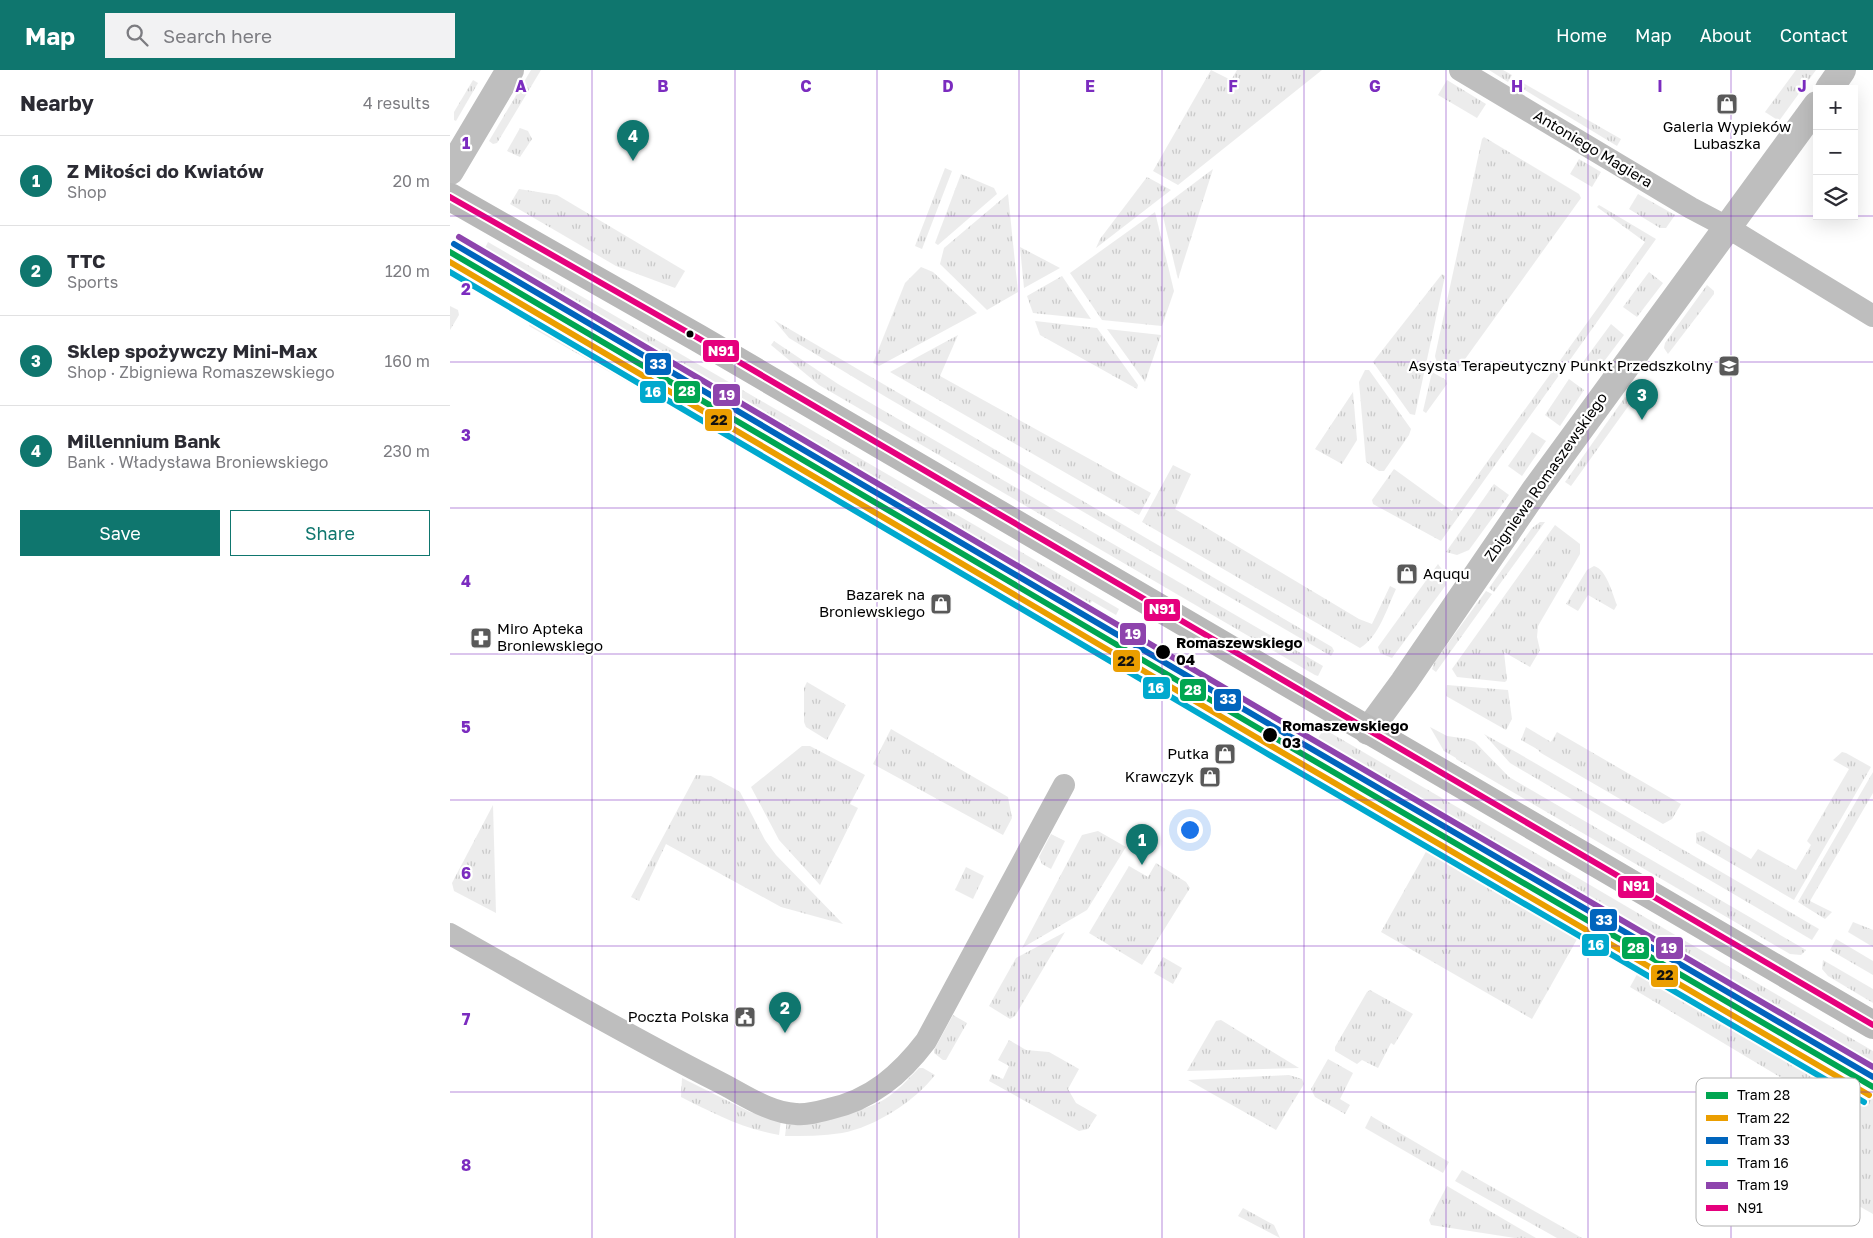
<!DOCTYPE html>
<meta charset="utf-8">
<style>
:root{--surface:#fff;--page:#f2f2f3;--text:#2b2b33;--muted:#7c7c81;--line:#e1e1e2;--accent:#0f766e}
body{margin:0;font-family:"Golos Text",sans-serif;background:var(--page);color:var(--text)}
.controls{position:absolute;right:15px;top:15px;display:grid;overflow:hidden;border-radius:0px;box-shadow:0 5px 20px #0002}
.controls button{width:45px;height:45px;display:grid;place-items:center;padding:0;border:0;border-bottom:1px solid var(--line);background:var(--surface);color:var(--text);font:25px sans-serif}
.you{position:absolute;left:739px;top:759px;width:18px;height:18px;margin:-12px;border:4px solid #fff;border-radius:50%;background:#1a73e8;box-shadow:0 0 0 8px #1a73e833}
.badge{display:grid;place-items:center;width:32px;height:32px;border-radius:50%;background:var(--accent);color:#fff;font-size:16px;font-weight:700}
.pin{position:absolute;translate:-50% -41px;filter:drop-shadow(0 1px 2px #0008)}
.pin::after{content:'';position:absolute;top:26px;width:18px;height:15px;background:inherit;clip-path:polygon(0 0,100% 0,50% 100%)}
.list{margin:0;padding:0;list-style:none}
h2{display:flex;justify-content:space-between;align-items:center;height:65px;margin:0;padding:0 20px;font-size:21px}
h2 small{font-size:16px;font-weight:400;color:var(--muted)}
.list li{display:grid;grid-template-columns:32px 1fr auto;gap:15px;align-items:center;box-sizing:border-box;height:90px;padding:0 20px;border-top:1px solid var(--line)}
.list b{display:block;font-size:19px;white-space:nowrap}
.list p{margin:0;font-size:16px;white-space:nowrap;color:var(--muted)}
.list em{font-size:16px;font-style:normal;color:var(--muted)}
.actions{display:flex;gap:10px;padding:15px 20px}
.actions a{flex:1;padding:11px 0;border:1px solid var(--accent);border-radius:0px;text-align:center;font-size:18px;color:var(--accent)}
.actions .main{background:var(--accent);color:#fff}
.icon{flex:none;width:28px;height:28px;fill:none;stroke:currentColor;stroke-width:2;stroke-linecap:round;stroke-linejoin:round}
.map{position:relative;flex:none;width:1423px;height:1168px;overflow:hidden}
header{display:flex;align-items:center;gap:30px;box-sizing:border-box;height:70px;padding:0 25px;background:var(--accent);color:#fff}
header strong{font-size:24px}
nav{display:flex;gap:28px;margin-inline-start:auto;font-size:18px}
.search{width:350px;height:45px;background:var(--page);display:flex;align-items:center;gap:12px;box-sizing:border-box;padding:0 18px;border-radius:0px;color:var(--muted);font-size:19px}
main{display:flex}
aside{flex:1;background:var(--surface)}
.map>svg:first-child{display:block}
</style>
<header>
<strong>Map</strong>
<div class="search"><svg class="icon" aria-label="search" viewBox="0 0 24 24"><circle cx="10" cy="10" r="6"/><path d="M15 15l6 6"/></svg>Search here</div>
<nav><a>Home</a><a>Map</a><a>About</a><a>Contact</a></nav>
</header>
<main>
<aside>
<h2>Nearby<small>4 results</small></h2>
<ul class="list">
<li><span class="badge">1</span><div><b>Z Miłości do Kwiatów</b><p>Shop</p></div><em>20 m</em></li>
<li><span class="badge">2</span><div><b>TTC</b><p>Sports</p></div><em>120 m</em></li>
<li><span class="badge">3</span><div><b>Sklep spożywczy Mini-Max</b><p>Shop · Zbigniewa Romaszewskiego</p></div><em>160 m</em></li>
<li><span class="badge">4</span><div><b>Millennium Bank</b><p>Bank · Władysława Broniewskiego</p></div><em>230 m</em></li>
</ul>
<div class="actions"><a class="main">Save</a><a>Share</a></div>
</aside>
<div class="map">
<svg width="1423" height="1168" viewBox="0 0 1423 1168">
<defs>
<pattern id="grass-tufts" width="24" height="20" patternUnits="userSpaceOnUse" patternTransform="scale(1.25)"><rect width="24" height="20" fill="#ececec"/><path d="M3 7l-1-3M5 7V3M7 7l1-3M15 17l-1-3M17 17v-4M19 17l1-3" fill="none" stroke="#c9c9c9"/></pattern>
</defs>
<rect width="100%" height="100%" fill="#fff"/>
<g fill="url(#grass-tufts)">
<path d="M 81,0 L 91,0 L 47,73 L 43,74 L 39,71 Z"/>
<path d="M 761,0 L 781,10 L 787,0 L 872,0 L 728,115 L 703,101 Z"/>
<path d="M 1039,0 L 1053,0 L 1062,5 L 1058,12 Z"/>
<path d="M 1346,0 L 1366,0 L 1329,51 L 1315,42 Z"/>
<path d="M 23,10 L 28,13 L 6,51 L 4,50 L 4,42 Z"/>
<path d="M 997,10 L 1036,34 L 1027,48 L 988,25 Z"/>
<path d="M 1068,10 L 1171,69 L 1167,76 L 1065,14 Z"/>
<path d="M 70,58 L 78,61 L 82,69 L 70,87 L 57,81 Z"/>
<path d="M 1034,67 L 1129,124 L 1131,128 L 1005,303 C 997,303 986,294 985,286 L 1032,69 Z"/>
<path d="M 1129,89 L 1151,102 L 1142,117 L 1120,104 Z"/>
<path d="M 495,98 L 502,101 L 472,179 L 465,176 Z"/>
<path d="M 763,99 L 728,209 L 711,138 Z"/>
<path d="M 511,104 L 544,118 L 547,124 L 488,175 L 485,173 Z"/>
<path d="M 697,107 L 721,120 L 646,178 L 650,169 Z"/>
<path d="M 69,119 L 107,125 L 235,201 L 225,218 L 166,196 L 60,134 Z"/>
<path d="M 558,124 L 568,222 L 537,240 L 490,194 L 494,178 Z"/>
<path d="M 1188,124 L 1225,145 L 1216,158 L 1210,158 L 1179,139 Z"/>
<path d="M 1149,135 L 1206,169 L 991,471 L 923,434 L 922,430 L 944,399 L 1002,441 L 1195,172 L 1147,137 Z"/>
<path d="M 705,142 L 724,221 L 712,256 L 652,250 L 620,203 Z"/>
<path d="M 38,172 L 669,539 L 666,545 L 642,531 L 639,535 L 33,182 Z"/>
<path d="M 570,177 L 610,198 L 574,218 Z"/>
<path d="M 471,197 L 483,202 L 527,243 L 429,296 L 423,293 L 455,213 Z"/>
<path d="M 1199,202 L 1213,213 L 1187,247 L 1173,237 Z"/>
<path d="M 992,204 L 995,206 L 965,345 L 960,344 L 923,292 Z"/>
<path d="M 612,206 L 641,249 L 583,243 L 577,226 Z"/>
<path d="M 1257,215 L 1264,221 L 1264,224 L 1218,284 L 1214,278 L 1215,273 Z"/>
<path d="M 0,236 L 8,240 L 9,245 L 0,260 Z"/>
<path d="M 84,245 L 634,563 L 628,573 L 426,454 L 79,256 Z"/>
<path d="M 324,250 L 882,577 L 884,581 L 881,586 L 436,327 L 339,268 Z"/>
<path d="M 585,251 L 647,258 L 688,315 L 687,319 L 590,265 Z"/>
<path d="M 1161,254 L 1174,265 L 1146,302 L 1133,292 Z"/>
<path d="M 657,259 L 711,265 L 695,312 Z"/>
<path d="M 508,265 L 490,306 L 701,423 L 689,445 L 440,302 Z"/>
<path d="M 324,271 L 388,314 L 873,596 L 868,606 L 865,605 L 369,315 L 321,275 Z"/>
<path d="M 915,300 L 919,300 L 961,359 L 959,365 L 934,401 L 929,401 L 916,392 L 909,312 Z"/>
<path d="M 982,302 L 996,310 L 997,314 L 976,343 L 973,341 Z"/>
<path d="M 1119,309 L 1134,320 L 1110,356 L 1095,345 Z"/>
<path d="M 903,322 L 907,370 L 892,394 L 865,379 Z"/>
<path d="M 1175,327 L 1182,331 L 1121,416 L 1115,412 Z"/>
<path d="M 1082,362 L 1096,371 L 1072,406 L 1058,396 Z"/>
<path d="M 723,395 L 741,404 L 725,439 L 909,549 L 922,554 L 940,516 L 946,519 C 937,538 929,567 910,578 L 692,452 Z"/>
<path d="M 1044,414 L 1059,425 L 1019,480 L 1007,485 L 996,482 Z"/>
<path d="M 1090,452 L 1095,452 L 1044,522 L 1039,518 L 1082,458 Z"/>
<path d="M 1105,455 L 1130,474 L 1130,484 L 1088,556 L 1087,567 L 1090,580 L 1080,597 L 1054,582 L 1057,610 L 1055,612 L 1007,607 L 1002,599 Z"/>
<path d="M 988,494 L 995,504 L 996,515 L 942,588 L 930,583 L 928,577 Z"/>
<path d="M 1144,496 C 1157,500 1162,523 1167,535 L 1164,540 L 1138,525 L 1128,541 L 1116,534 L 1137,500 Z"/>
<path d="M 1036,521 L 1042,524 L 986,602 L 982,599 L 985,591 Z"/>
<path d="M 357,612 L 396,635 L 377,670 L 356,657 L 354,652 L 354,618 Z"/>
<path d="M 997,615 L 1058,620 L 1062,649 L 1056,660 L 996,626 Z"/>
<path d="M 980,657 L 997,666 L 1018,669 L 1025,672 L 1059,707 L 1356,880 L 1351,885 L 1340,884 L 1006,689 L 1006,688 L 994,681 Z"/>
<path d="M 1076,657 L 1101,672 L 1107,662 L 1231,734 L 1222,749 L 1213,754 L 1091,683 L 1087,679 L 1071,670 Z"/>
<path d="M 441,659 L 558,727 L 562,748 L 553,765 L 423,694 Z"/>
<path d="M 874,659 L 1423,981 L 1423,993 L 868,668 Z"/>
<path d="M 1034,664 L 1066,682 L 1369,859 L 1362,870 L 1060,693 Z"/>
<path d="M 352,676 L 360,676 L 415,705 L 400,734 L 408,738 L 370,815 L 329,770 L 301,717 Z"/>
<path d="M 1392,682 L 1396,683 L 1421,697 L 1344,830 L 1246,773 L 1246,763 L 1253,761 L 1301,789 L 1308,779 L 1346,800 L 1361,775 L 1357,771 L 1399,699 L 1383,690 Z"/>
<path d="M 1423,702 L 1423,723 L 1360,831 L 1382,842 L 1375,849 L 1348,832 Z"/>
<path d="M 246,705 L 261,706 L 290,722 L 315,770 L 326,785 L 393,854 L 331,837 L 216,774 L 189,831 L 181,827 Z"/>
<path d="M 43,735 L 46,843 L 4,821 L 2,813 Z"/>
<path d="M 648,761 L 676,777 L 637,840 L 572,878 L 632,765 Z"/>
<path d="M 601,764 L 615,771 L 601,799 L 592,794 L 589,787 Z"/>
<path d="M 982,771 L 1135,855 L 1082,949 L 931,862 Z"/>
<path d="M 706,793 L 736,812 L 740,818 L 692,895 L 639,863 L 679,796 L 698,807 Z"/>
<path d="M 516,797 L 534,806 L 523,829 L 505,820 Z"/>
<path d="M 1403,852 L 1423,860 L 1423,877 L 1398,862 Z"/>
<path d="M 615,862 L 565,946 L 560,949 L 539,936 L 566,888 Z"/>
<path d="M 1386,869 L 1423,891 L 1423,905 L 1380,880 Z"/>
<path d="M 713,887 L 732,898 L 723,914 L 704,903 Z"/>
<path d="M 1195,890 L 1423,1024 L 1423,1144 L 1340,1097 L 1375,1034 L 1180,917 Z"/>
<path d="M 1373,890 L 1423,919 L 1423,933 L 1378,906 L 1372,899 Z"/>
<path d="M 920,920 L 963,944 L 944,975 L 941,973 L 928,998 L 912,990 L 907,994 L 885,981 L 885,977 L 917,922 Z"/>
<path d="M 503,945 L 517,953 L 496,990 L 493,990 L 484,983 L 484,980 Z"/>
<path d="M 771,950 L 849,998 L 737,1001 L 766,951 Z"/>
<path d="M 559,970 L 576,980 L 599,982 L 629,999 L 618,1019 L 626,1033 L 647,1045 L 638,1059 L 629,1061 L 539,1011 L 542,1004 L 553,1009 L 559,996 L 548,990 Z"/>
<path d="M 878,989 L 903,1003 L 890,1029 L 900,1035 L 895,1044 L 865,1027 L 861,1019 Z"/>
<path d="M 469,998 L 473,998 L 485,1005 C 465,1031 425,1057 392,1063 C 373,1066 354,1066 335,1066 L 337,1050 C 370,1046 405,1047 435,1029 C 448,1021 458,1009 469,998 Z"/>
<path d="M 839,1005 L 852,1009 L 854,1014 L 826,1060 L 738,1010 Z"/>
<path d="M 232,1008 L 300,1042 L 331,1050 L 329,1065 C 293,1059 263,1043 231,1027 Z"/>
<path d="M 921,1046 L 999,1092 L 993,1103 L 915,1058 Z"/>
<path d="M 1012,1100 L 1132,1168 L 1107,1168 L 1005,1111 Z"/>
<path d="M 997,1116 L 1086,1168 L 1065,1168 L 981,1155 L 979,1150 Z"/>
<path d="M 793,1138 L 824,1155 L 830,1168 L 788,1146 Z"/>
</g>
<g fill="none" stroke-linecap="round" stroke-linejoin="round">
<g stroke="#bebebe" stroke-width="22">
<path d="M 1010,0 L 1241,138 L 1277,157 L 1423,246"/>
<path d="M 0,864 C 89,914 178,966 269,1012 C 293,1024 319,1043 346,1044 C 357,1045 368,1042 379,1039 C 421,1030 451,1004 476,971 L 614,715"/>
</g>
<g stroke="#bebebe" stroke-width="28">
<path d="M 1379,19 L 1392,0"/>
<path d="M 0,101 L 60,0"/>
<path d="M 918,661 L 954,612 L 1086,419 L 1367,35"/>
</g>
<path stroke="#b8b8b8" stroke-width="28" d="M 0,127 L 248,268 L 1423,955"/>
<g stroke="#fff" stroke-width="10">
<path id="bus-1" d="M 0,127 L 248,268 L 1423,955"/>
</g>
<use href="#bus-1" stroke="#e5007d" stroke-width="6"/>
<g stroke="#fff" stroke-width="10">
<path id="tram-1" d="M 0,182 L 820,665 L 1423,1017"/>
</g>
<g stroke="#fff" stroke-width="10">
<path id="tram-2" d="M 0,192 L 816,673 L 1419,1025"/>
</g>
<g stroke="#fff" stroke-width="10">
<path id="tram-3" d="M 4,174 L 824,657 L 1423,1007"/>
</g>
<g stroke="#fff" stroke-width="10">
<path id="tram-4" d="M 0,202 L 811,680 L 1414,1032"/>
</g>
<g stroke="#fff" stroke-width="10">
<path id="tram-5" d="M 9,167 L 829,650 L 1423,997"/>
</g>
<use href="#tram-1" stroke="#00a651" stroke-width="6"/>
<use href="#tram-2" stroke="#eb9e00" stroke-width="6"/>
<use href="#tram-3" stroke="#0065bd" stroke-width="6"/>
<use href="#tram-4" stroke="#00a9ce" stroke-width="6"/>
<use href="#tram-5" stroke="#8e44ad" stroke-width="6"/>
</g>
<path fill="none" stroke="#7b2cbf" stroke-width="1" stroke-opacity="0.55" d="M 142,0 L 142,1168M 285,0 L 285,1168M 427,0 L 427,1168M 569,0 L 569,1168M 712,0 L 712,1168M 854,0 L 854,1168M 996,0 L 996,1168M 1138,0 L 1138,1168M 1281,0 L 1281,1168M 0,146 L 1367,146M 1404,146 L 1423,146M 0,292 L 1423,292M 0,438 L 1423,438M 0,584 L 1423,584M 0,730 L 1423,730M 0,876 L 1423,876M 0,1022 L 1423,1022"/>
<defs>
<g id="shop-square" transform="scale(1.125)"><rect x="-9" y="-9" width="18" height="18" rx="4" fill="#595959" stroke="#fff"/><path d="M-5-2.5h2.3a2.7 3.5 0 0 1 5.4 0H5L5.5 6h-11ZM-1.5-2.5h3a1.5 2.3 0 0 0-3 0Z" fill="#fff"/></g>
<g id="school-square" transform="scale(1.125)"><rect x="-9" y="-9" width="18" height="18" rx="4" fill="#595959" stroke="#fff"/><path d="M0-5L7-2L0 1L-7-2ZM-4 1L0 2.5L4 1V4Q0 6-4 4Z" fill="#fff"/></g>
<g id="pharmacy-square" transform="scale(1.125)"><rect x="-9" y="-9" width="18" height="18" rx="4" fill="#595959" stroke="#fff"/><path d="M-2-6h4v4h4v4h-4v4h-4v-4h-4v-4h4Z" fill="#fff"/></g>
<g id="civic-square" transform="scale(1.125)"><rect x="-9" y="-9" width="18" height="18" rx="4" fill="#595959" stroke="#fff"/><path d="M-.6-6.5H3V-4.5H.6V-3L4-1V1h2V6H-6V1h2V-1L-.6-3ZM-1.2 2.5V6h2.4V2.5Z" fill="#fff"/></g>
</defs>
<g fill-rule="evenodd">
<use href="#shop-square" x="1277" y="34"/>
<use href="#school-square" x="1279" y="296"/>
<use href="#shop-square" x="957" y="504"/>
<use href="#shop-square" x="491" y="534"/>
<use href="#pharmacy-square" x="31" y="568"/>
<use href="#shop-square" x="775" y="684"/>
<use href="#shop-square" x="760" y="707"/>
<use href="#civic-square" x="295" y="947"/>
</g>
<g fill="#000" stroke="#fff" stroke-width="2">
<circle cx="240" cy="264" r="4.5"/>
<circle cx="713" cy="582" r="8"/>
<circle cx="820" cy="665" r="8"/>
</g>
<g text-anchor="middle" stroke-width="4.5" stroke-linejoin="round" paint-order="stroke">
<g font-size="15" fill="#000" stroke="#fff" text-anchor="end">
<text x="1277" y="62" text-anchor="middle">Galeria Wypieków<tspan x="1277" dy="17">Lubaszka</tspan></text>
<text x="1263" y="301">Asysta Terapeutyczny Punkt Przedszkolny</text>
<text x="973" y="509" text-anchor="start">Aququ</text>
<text x="475" y="530">Bazarek na<tspan x="475" dy="17">Broniewskiego</tspan></text>
<text x="47" y="564" text-anchor="start">Miro Apteka<tspan x="47" dy="17">Broniewskiego</tspan></text>
<text x="759" y="689">Putka</text>
<text x="744" y="712">Krawczyk</text>
<text x="279" y="952">Poczta Polska</text>
</g>
<g font-size="15" fill="#000" stroke="#fff">
<text transform="translate(1143 79) rotate(31)" y="5">Antoniego Magiera</text>
<text transform="translate(1096 407) rotate(-55)" y="5">Zbigniewa Romaszewskiego</text>
</g>
<g font-size="15" font-weight="bold" fill="#000" stroke="#fff" text-anchor="start">
<text x="726" y="578">Romaszewskiego<tspan x="726" dy="17">04</tspan></text>
<text x="832" y="661">Romaszewskiego<tspan x="832" dy="17">03</tspan></text>
</g>
</g>
<rect x="1246" y="1008" width="164" height="148" rx="8" fill="#fff" stroke="#b2b2b2" stroke-width="1"/>
<rect x="1256" y="1022" width="22" height="7" fill="#00a651"/>
<rect x="1256" y="1045" width="22" height="6" fill="#eb9e00"/>
<rect x="1256" y="1067" width="22" height="7" fill="#0065bd"/>
<rect x="1256" y="1090" width="22" height="6" fill="#00a9ce"/>
<rect x="1256" y="1112" width="22" height="7" fill="#8e44ad"/>
<rect x="1256" y="1135" width="22" height="6" fill="#e5007d"/>
<g font-size="14" fill="#000">
<text x="1287" y="1030">Tram 28</text>
<text x="1287" y="1053">Tram 22</text>
<text x="1287" y="1075">Tram 33</text>
<text x="1287" y="1098">Tram 16</text>
<text x="1287" y="1120">Tram 19</text>
<text x="1287" y="1143">N91</text>
</g>
<g font-size="16" text-anchor="middle" font-weight="bold" fill="#7b2cbf" stroke="#fff" stroke-width="4.5" stroke-linejoin="round" paint-order="stroke">
<text x="71" y="22">A</text>
<text x="213" y="22">B</text>
<text x="356" y="22">C</text>
<text x="498" y="22">D</text>
<text x="640" y="22">E</text>
<text x="783" y="22">F</text>
<text x="925" y="22">G</text>
<text x="1067" y="22">H</text>
<text x="1210" y="22">I</text>
<text x="1352" y="22">J</text>
<text x="16" y="79">1</text>
<text x="16" y="225">2</text>
<text x="16" y="371">3</text>
<text x="16" y="517">4</text>
<text x="16" y="663">5</text>
<text x="16" y="809">6</text>
<text x="16" y="955">7</text>
<text x="16" y="1101">8</text>
</g>
<g stroke="#fff" stroke-width="2">
<rect x="252" y="269" width="38" height="24" rx="5" fill="#e5007d"/>
<rect x="194" y="282" width="28" height="24" rx="5" fill="#0065bd"/>
<rect x="223" y="310" width="28" height="24" rx="5" fill="#00a651"/>
<rect x="189" y="310" width="28" height="24" rx="5" fill="#00a9ce"/>
<rect x="262" y="313" width="29" height="24" rx="5" fill="#8e44ad"/>
<rect x="254" y="338" width="29" height="24" rx="5" fill="#eb9e00"/>
<rect x="693" y="528" width="38" height="24" rx="5" fill="#e5007d"/>
<rect x="669" y="552" width="28" height="24" rx="5" fill="#8e44ad"/>
<rect x="662" y="579" width="29" height="24" rx="5" fill="#eb9e00"/>
<rect x="692" y="606" width="29" height="24" rx="5" fill="#00a9ce"/>
<rect x="729" y="608" width="28" height="24" rx="5" fill="#00a651"/>
<rect x="763" y="618" width="29" height="24" rx="5" fill="#0065bd"/>
<rect x="1167" y="805" width="38" height="24" rx="5" fill="#e5007d"/>
<rect x="1139" y="838" width="29" height="24" rx="5" fill="#0065bd"/>
<rect x="1131" y="863" width="29" height="24" rx="5" fill="#00a9ce"/>
<rect x="1205" y="866" width="29" height="24" rx="5" fill="#8e44ad"/>
<rect x="1171" y="866" width="29" height="24" rx="5" fill="#00a651"/>
<rect x="1200" y="894" width="29" height="24" rx="5" fill="#eb9e00"/>
</g>
<g font-size="14" text-anchor="middle" font-weight="bold" fill="#fff">
<text x="271" y="286">N91</text>
<text x="208" y="299">33</text>
<text x="237" y="326">28</text>
<text x="203" y="327">16</text>
<text x="277" y="330">19</text>
<text x="712" y="544">N91</text>
<text x="683" y="569">19</text>
<text x="706" y="623">16</text>
<text x="743" y="625">28</text>
<text x="778" y="634">33</text>
<text x="1186" y="821">N91</text>
<text x="1154" y="855">33</text>
<text x="1146" y="880">16</text>
<text x="1219" y="883">19</text>
<text x="1186" y="883">28</text>
</g>
<g font-size="14" text-anchor="middle" font-weight="bold" fill="#111">
<text x="269" y="355">22</text>
<text x="676" y="596">22</text>
<text x="1215" y="910">22</text>
</g>
</svg>
<div class="controls">
<button>+</button>
<button>−</button>
<button><svg class="icon" aria-label="layers" viewBox="0 0 24 24"><path d="M12 4l9 5-9 5-9-5zM3 14l9 5 9-5"/></svg></button>
</div>
<div class="you"></div>
<div class="pin badge" style="left:692px;top:795px">1</div>
<div class="pin badge" style="left:335px;top:963px">2</div>
<div class="pin badge" style="left:1192px;top:350px">3</div>
<div class="pin badge" style="left:183px;top:91px">4</div>
</div>
</main>
